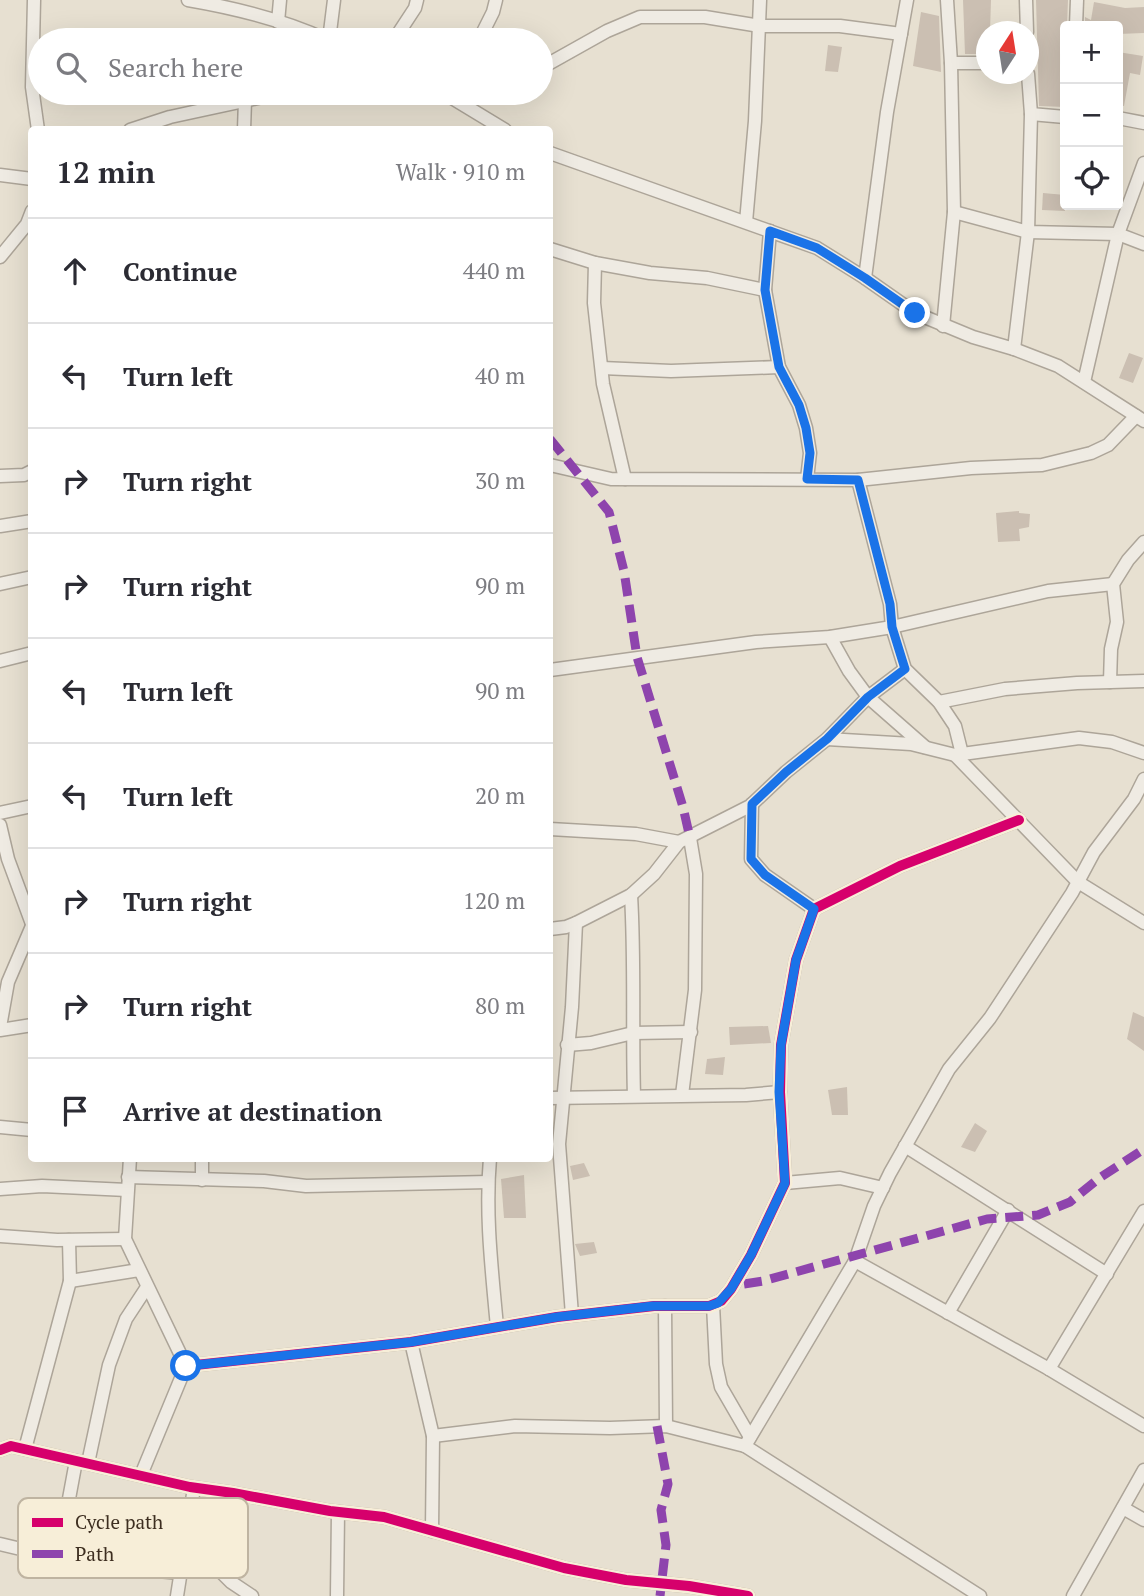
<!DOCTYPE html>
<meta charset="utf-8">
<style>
:root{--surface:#fff;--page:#f2f2f3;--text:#2b2b33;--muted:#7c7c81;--line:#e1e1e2}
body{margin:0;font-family:"PT Serif",serif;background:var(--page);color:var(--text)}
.controls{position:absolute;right:21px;top:21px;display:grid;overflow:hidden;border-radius:7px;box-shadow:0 7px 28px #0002}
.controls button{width:63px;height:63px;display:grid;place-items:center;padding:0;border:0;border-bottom:2px solid var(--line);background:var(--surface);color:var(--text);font:35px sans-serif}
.compass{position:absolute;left:976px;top:21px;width:63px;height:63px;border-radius:50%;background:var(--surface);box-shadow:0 7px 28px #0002;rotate:12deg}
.stop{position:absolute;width:21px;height:21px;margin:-16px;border:5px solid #1a73e8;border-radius:50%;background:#fff}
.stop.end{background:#1a73e8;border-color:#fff;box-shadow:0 2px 7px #0008}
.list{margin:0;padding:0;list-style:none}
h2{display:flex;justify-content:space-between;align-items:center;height:91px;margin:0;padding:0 28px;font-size:30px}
h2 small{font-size:23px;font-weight:400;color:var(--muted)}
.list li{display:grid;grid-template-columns:46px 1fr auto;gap:21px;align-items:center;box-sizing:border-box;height:105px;padding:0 28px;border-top:2px solid var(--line)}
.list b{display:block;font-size:26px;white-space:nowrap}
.list em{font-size:23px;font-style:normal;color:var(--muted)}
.icon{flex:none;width:38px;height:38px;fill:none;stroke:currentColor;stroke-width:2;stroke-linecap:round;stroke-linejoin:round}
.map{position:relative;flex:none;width:1144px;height:1596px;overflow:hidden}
.search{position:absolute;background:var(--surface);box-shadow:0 7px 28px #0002;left:28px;top:28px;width:525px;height:77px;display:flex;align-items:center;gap:18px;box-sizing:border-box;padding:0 24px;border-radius:38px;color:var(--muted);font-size:26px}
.panel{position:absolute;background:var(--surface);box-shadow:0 7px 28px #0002;left:28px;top:126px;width:525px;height:1036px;border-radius:7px}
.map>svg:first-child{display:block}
</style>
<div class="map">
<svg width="1144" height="1596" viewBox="0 0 1144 1596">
<rect width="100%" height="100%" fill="#e7e0d1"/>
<g fill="#cbbfb2">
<path d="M 963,0 L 991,0 L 990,32 L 986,32 L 986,54 L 965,54 Z"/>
<path d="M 1036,0 L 1068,0 L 1067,26 L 1065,26 L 1065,35 L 1060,35 L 1060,44 L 1065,45 L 1065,107 L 1039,106 Z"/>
<path d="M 1094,2 L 1125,8 L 1144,7 L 1144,33 L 1118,34 L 1118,26 L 1085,26 L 1085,17 L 1091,20 Z"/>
<path d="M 921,12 L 939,16 L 941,72 L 913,66 Z"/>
<path d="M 828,45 L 842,47 L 838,72 L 825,71 Z"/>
<path d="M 1118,52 L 1143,56 L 1140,75 L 1130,73 L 1124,106 L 1118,105 Z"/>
<path d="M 1043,193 L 1065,195 L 1065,211 L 1042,210 Z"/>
<path d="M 1129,353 L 1143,358 L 1133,383 L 1119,378 Z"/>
<path d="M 1019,511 L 1019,513 L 1030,514 L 1029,527 L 1019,529 L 1020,541 L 998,542 L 996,513 Z"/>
<path d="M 1133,1012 L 1144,1017 L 1144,1051 L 1127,1039 Z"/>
<path d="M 768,1026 L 771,1043 L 730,1045 L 729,1027 Z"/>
<path d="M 725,1057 L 723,1075 L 705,1074 L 707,1059 Z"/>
<path d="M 847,1087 L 848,1115 L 832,1115 L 828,1090 Z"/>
<path d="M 975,1123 L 987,1131 L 975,1152 L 961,1147 Z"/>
<path d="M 584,1163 L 590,1176 L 573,1180 L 570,1166 Z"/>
<path d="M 524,1175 L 526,1218 L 504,1218 L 501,1179 Z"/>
<path d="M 594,1242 L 597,1253 L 580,1256 L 575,1244 Z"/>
</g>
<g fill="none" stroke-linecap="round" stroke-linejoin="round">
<g stroke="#ada599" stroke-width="15">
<g id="street">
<path d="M 34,0 L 32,87 L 38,130"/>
<path d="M 188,0 C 235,8 284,20 327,40"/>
<path d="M 1026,0 L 1027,32"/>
<path d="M 278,22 L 280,0"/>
<path d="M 1076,26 L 1077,0"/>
<path d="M 329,40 L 334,0"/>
<path d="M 394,40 L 415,8 L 417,0"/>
<path d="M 479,40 L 493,12 L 496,0"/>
<path d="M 951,63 L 986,63"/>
<path d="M 541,68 L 607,31 L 640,17 L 705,17 L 760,26 L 840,26 L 901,34"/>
<path d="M 1028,74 L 1031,114 L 1065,117"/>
<path d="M 444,93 L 505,130"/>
<path d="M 1118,118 L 1144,123"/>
<path d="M 130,130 L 170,117 L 281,93"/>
<path d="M 244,130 L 245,100"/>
<path d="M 550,153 L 817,248 L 865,278 L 915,313 L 973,337 L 1014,349 L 1058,366 L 1144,421"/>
<path d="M 0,175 L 32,179"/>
<path d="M 954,212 L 1028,232 L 1118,234 L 1144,244"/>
<path d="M 746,222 L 755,121 L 760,0"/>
<path d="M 770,231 L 765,290 L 779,367 L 799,405 L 806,428 L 810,453 L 807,479"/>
<path d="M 550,249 L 595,263 L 650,273 L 707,278 L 765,290"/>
<path d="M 0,257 L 27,224 L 32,211"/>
<path d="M 595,263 L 594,303 L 603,384 L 625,479"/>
<path d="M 865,278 L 887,112 L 907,0"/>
<path d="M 943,326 L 954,212 L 951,63 L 947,0"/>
<path d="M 1014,349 L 1028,232 L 1031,114"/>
<path d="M 602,368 L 671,371 L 779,367"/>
<path d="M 1084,382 L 1118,234 L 1144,163"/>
<path d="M 550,465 L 611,479 L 858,480 L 971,468 L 1042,465 L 1091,453 L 1108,445 L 1136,416"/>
<path d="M 0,476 L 24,475 L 32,471"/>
<path d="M 858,480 L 890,604 L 892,627 L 905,669 L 939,702 L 955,726 L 962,754"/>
<path d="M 0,526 L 32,521"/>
<path d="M 0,584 L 32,577"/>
<path d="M 830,637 L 849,671 L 868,697 L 925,747"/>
<path d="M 0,661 L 32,653"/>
<path d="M 550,670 L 756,642 L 830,637 L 892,627 L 1048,591 L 1113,584"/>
<path d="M 1110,682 L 1111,649 L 1117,622 L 1113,584 L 1128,560 L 1144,542"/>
<path d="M 939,702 L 1005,689 L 1077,683 L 1144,681"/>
<path d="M 827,739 L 911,744 L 955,755 L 1079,738 L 1112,742 L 1144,753"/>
<path d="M 955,755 L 1078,882 L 1144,923"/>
<path d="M 752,804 L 751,859 L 765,875 L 814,909"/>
<path d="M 0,813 L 32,806"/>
<path d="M 0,825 L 8,859 L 32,924"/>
<path d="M 550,829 L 636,834 L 679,842"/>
<path d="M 631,895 C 635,962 632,1029 634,1096"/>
<path d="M 550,929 L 566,927 L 576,923 L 631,895 L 654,874 L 679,842 L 750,806 L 786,772 L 827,739 L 868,697 L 905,669"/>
<path d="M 0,1027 L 8,982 L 32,926"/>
<path d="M 0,1030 L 32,1025"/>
<path d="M 567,1045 L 591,1043 L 633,1033 L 691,1032"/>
<path d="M 682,1095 L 695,990 L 696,874 L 690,838"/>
<path d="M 550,1098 L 746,1095 L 780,1092"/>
<path d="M 0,1127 L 32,1130"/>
<path d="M 905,1146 L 1107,1274"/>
<path d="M 130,1158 L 125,1239 L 186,1366"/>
<path d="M 202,1158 L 202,1180"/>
<path d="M 490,1158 C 485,1215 492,1271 497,1327"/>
<path d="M 128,1177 L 264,1181 L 306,1186 L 488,1182"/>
<path d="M 785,1183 L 840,1178 L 883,1188"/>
<path d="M 0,1189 L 42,1186 L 127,1190"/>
<path d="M 0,1236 L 57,1240 L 125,1239"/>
<path d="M 855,1261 L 1049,1369 L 1144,1426"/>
<path d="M 70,1281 L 139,1270"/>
<path d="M 713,1305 L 716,1364 L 721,1387 L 750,1437"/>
<path d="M 665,1306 L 666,1426"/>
<path d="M 948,1313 L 1008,1210"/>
<path d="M 572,1315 L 559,1144 L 572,1007 L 576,923"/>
<path d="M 411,1342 L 433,1436 L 432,1531"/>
<path d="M 186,1366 L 411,1342 L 557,1317 L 654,1306 L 709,1306 L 721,1301 L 731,1289 L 751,1255 L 785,1183 L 780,1092 L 781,1045 L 796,960 L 814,909 L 900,866 L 1019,820"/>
<path d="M 1049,1369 L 1144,1211"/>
<path d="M 433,1436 L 515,1426 L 610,1428 L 666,1426 L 745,1446 L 980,1596"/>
<path d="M 745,1446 L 855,1261 L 874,1206 L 890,1173 L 949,1069 L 990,1018 L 1072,893 L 1094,852 L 1134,799 L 1144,779"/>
<path d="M 25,1449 L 70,1281 L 69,1240"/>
<path d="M 0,1450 L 11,1446 L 190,1487 L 233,1493 L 330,1511 L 384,1517 L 564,1568 L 626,1580 L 689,1586 L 748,1596"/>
<path d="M 88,1463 L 109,1365 L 126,1319 L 147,1287"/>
<path d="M 141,1475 L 186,1366"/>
<path d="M 1123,1508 L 1144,1520"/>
<path d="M 0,1544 C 60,1559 118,1568 179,1573"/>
<path d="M 182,1554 L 215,1566 L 231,1582 L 252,1596"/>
<path d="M 58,1558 L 76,1461"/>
<path d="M 177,1596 L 194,1488"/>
<path d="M 337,1596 L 338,1512"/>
<path d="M 1073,1596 L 1144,1470"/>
</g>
</g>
<use href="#street" stroke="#efebe3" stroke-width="12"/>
<g stroke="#8e44ad" stroke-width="9" stroke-dasharray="18 9" stroke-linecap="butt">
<path d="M 550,439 L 609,512 L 624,571 L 637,657 L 683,807 L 690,838"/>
<path d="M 744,1284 L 763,1281 L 987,1219 L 1038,1215 L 1070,1202 L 1098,1179 L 1144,1149"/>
<path d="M 657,1426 L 668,1484 L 661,1510 L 666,1545 L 660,1596"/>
</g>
<g stroke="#f7eed8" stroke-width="15">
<g id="cycleway">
<path d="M 186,1366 L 411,1342 L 557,1317 L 654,1306 L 709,1306 L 721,1301 L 731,1289 L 751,1255 L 785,1183 L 780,1092 L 781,1045 L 796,960 L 814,909 L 900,866 L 1019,820"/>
<path d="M 0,1450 L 11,1446 L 190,1487 L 233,1493 L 330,1511 L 384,1517 L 564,1568 L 626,1580 L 689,1586 L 748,1596"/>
</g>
</g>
<use href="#cycleway" stroke="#d6006c" stroke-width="10"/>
</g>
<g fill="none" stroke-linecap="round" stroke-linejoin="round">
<path stroke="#1a73e8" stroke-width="9" d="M 186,1366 L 411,1342 L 557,1317 L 653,1306 L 709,1306 L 718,1303 L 731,1289 L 751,1255 L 785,1183 L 779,1092 L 781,1045 L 796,960 L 814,909 L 765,875 L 751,859 L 752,804 L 786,772 L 827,739 L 868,697 L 905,669 L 892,627 L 890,604 L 858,480 L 807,479 L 810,453 L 806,428 L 799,405 L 779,367 L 765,290 L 770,231 L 817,248 L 865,278 L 915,313"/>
</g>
<rect x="18" y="1498" width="230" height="80" rx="10" fill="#f7eed8" stroke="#bfb4a1" stroke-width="2"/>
<rect x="32" y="1518" width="31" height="9" fill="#d6006c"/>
<rect x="32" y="1550" width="31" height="8" fill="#8e44ad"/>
<g font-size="19" fill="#3d2e20">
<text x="75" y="1529">Cycle path</text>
<text x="75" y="1561">Path</text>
</g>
</svg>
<div class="controls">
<button>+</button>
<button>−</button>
<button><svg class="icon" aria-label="locate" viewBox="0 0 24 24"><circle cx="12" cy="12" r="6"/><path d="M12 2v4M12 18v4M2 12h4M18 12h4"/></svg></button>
</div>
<svg class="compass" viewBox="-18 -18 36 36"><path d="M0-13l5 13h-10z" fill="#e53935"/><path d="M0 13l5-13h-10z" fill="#7c7c81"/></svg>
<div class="stop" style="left:186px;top:1366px"></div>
<div class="stop end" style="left:915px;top:313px"></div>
<div class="search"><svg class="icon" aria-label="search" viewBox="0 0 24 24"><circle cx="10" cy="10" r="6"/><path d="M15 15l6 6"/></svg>Search here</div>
<section class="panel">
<h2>12 min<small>Walk · 910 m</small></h2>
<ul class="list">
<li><svg class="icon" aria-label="ahead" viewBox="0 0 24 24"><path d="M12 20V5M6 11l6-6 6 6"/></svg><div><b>Continue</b></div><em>440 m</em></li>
<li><svg class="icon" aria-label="left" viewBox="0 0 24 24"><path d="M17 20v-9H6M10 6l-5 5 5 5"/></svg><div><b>Turn left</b></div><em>40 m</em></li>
<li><svg class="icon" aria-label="right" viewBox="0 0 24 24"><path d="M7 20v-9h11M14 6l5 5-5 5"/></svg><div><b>Turn right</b></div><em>30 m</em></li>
<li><svg class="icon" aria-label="right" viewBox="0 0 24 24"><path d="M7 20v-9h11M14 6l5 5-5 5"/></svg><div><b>Turn right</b></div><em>90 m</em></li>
<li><svg class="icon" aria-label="left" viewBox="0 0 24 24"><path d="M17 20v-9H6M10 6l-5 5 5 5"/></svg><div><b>Turn left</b></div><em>90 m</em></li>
<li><svg class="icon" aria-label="left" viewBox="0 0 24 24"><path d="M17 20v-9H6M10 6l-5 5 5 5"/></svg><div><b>Turn left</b></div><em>20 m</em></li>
<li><svg class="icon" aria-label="right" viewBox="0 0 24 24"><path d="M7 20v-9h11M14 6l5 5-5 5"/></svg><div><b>Turn right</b></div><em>120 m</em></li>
<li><svg class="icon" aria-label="right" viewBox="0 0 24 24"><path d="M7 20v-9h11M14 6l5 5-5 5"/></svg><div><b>Turn right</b></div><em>80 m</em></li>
<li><svg class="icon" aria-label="arrive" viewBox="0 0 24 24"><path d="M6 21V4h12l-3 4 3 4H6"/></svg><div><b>Arrive at destination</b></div></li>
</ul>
</section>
</div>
